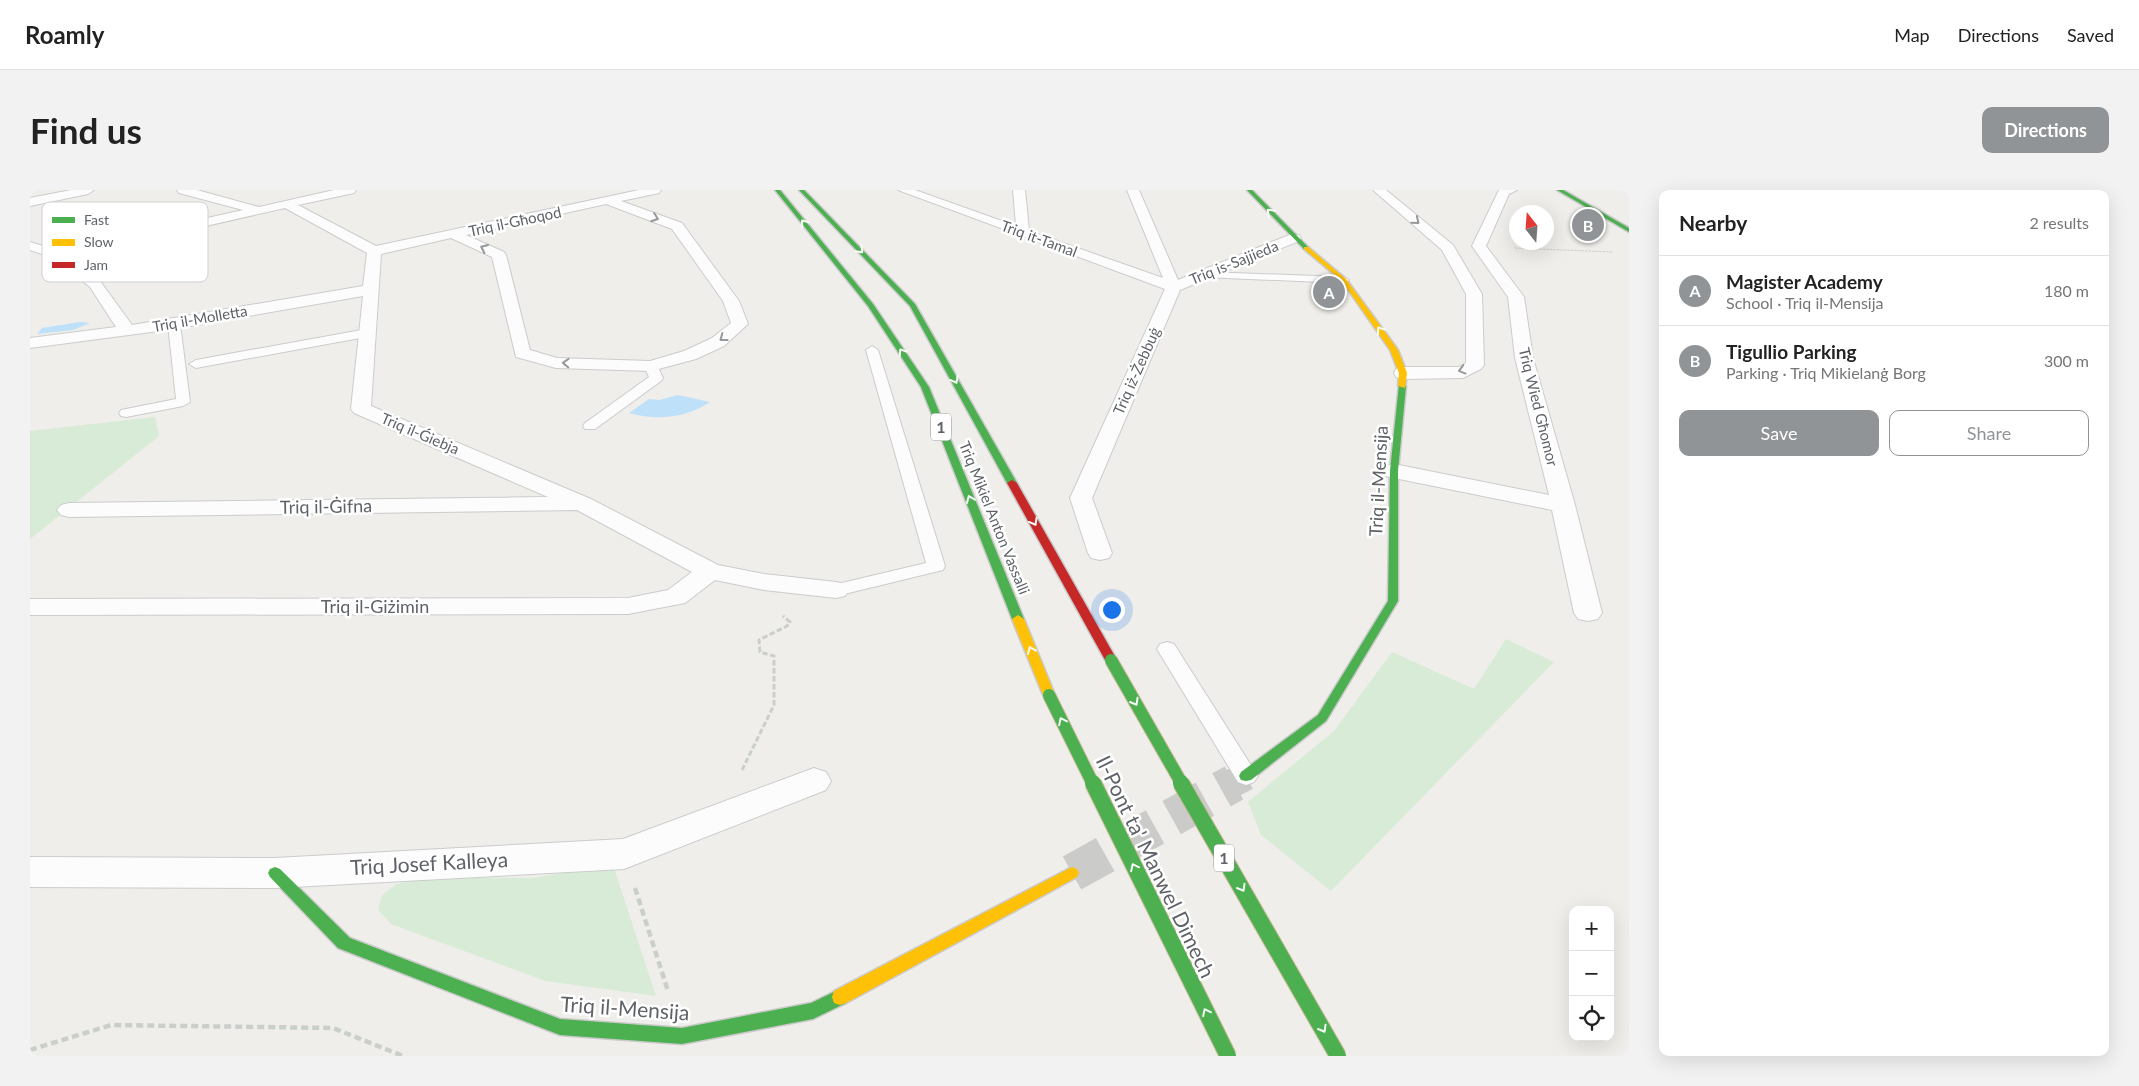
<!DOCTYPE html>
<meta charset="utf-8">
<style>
:root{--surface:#fff;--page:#f2f2f2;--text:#222;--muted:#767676;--line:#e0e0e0;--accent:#919496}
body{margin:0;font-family:Lato,sans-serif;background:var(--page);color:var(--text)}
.controls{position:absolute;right:15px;bottom:15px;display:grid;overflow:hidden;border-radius:10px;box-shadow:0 5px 20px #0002}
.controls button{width:45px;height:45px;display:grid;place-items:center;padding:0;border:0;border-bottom:1px solid var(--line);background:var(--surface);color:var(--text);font:25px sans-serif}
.compass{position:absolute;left:1479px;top:15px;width:45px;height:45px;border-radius:50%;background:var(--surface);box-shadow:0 5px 20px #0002;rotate:343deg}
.you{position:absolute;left:1081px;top:419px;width:18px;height:18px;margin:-12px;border:4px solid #fff;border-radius:50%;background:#1a73e8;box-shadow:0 0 0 8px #1a73e833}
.badge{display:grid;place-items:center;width:32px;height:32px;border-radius:50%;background:var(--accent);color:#fff;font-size:16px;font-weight:700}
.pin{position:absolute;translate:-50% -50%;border:2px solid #fff;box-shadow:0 1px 5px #0006}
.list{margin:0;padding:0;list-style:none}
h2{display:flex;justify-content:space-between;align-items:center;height:65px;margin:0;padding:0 20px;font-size:21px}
h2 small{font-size:16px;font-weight:400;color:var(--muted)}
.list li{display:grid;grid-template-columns:32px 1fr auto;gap:15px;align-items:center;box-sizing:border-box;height:70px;padding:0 20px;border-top:1px solid var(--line)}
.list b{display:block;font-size:19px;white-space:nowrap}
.list p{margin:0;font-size:16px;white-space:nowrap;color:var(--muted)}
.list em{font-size:16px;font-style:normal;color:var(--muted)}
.actions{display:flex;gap:10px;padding:15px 20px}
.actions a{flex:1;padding:11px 0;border:1px solid var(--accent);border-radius:10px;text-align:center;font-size:18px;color:var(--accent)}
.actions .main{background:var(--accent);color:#fff}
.icon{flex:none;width:28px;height:28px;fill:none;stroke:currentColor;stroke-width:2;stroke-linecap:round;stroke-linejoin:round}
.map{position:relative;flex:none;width:1599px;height:866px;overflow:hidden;border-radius:10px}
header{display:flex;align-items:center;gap:30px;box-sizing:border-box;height:70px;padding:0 25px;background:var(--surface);border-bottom:1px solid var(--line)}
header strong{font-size:24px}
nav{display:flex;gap:28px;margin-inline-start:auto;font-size:18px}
.intro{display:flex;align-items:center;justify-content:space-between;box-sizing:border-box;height:120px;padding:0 30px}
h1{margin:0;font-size:35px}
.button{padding:12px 22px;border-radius:10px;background:var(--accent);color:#fff;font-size:18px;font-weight:700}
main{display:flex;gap:30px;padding:0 30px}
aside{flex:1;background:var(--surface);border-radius:10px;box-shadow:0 5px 20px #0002}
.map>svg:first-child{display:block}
</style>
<header>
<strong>Roamly</strong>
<nav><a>Map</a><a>Directions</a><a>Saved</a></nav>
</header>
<div class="intro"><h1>Find us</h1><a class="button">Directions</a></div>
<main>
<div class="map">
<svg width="1599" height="866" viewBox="0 0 1599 866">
<rect width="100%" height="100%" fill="#efeeea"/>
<g fill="#d8ebd6">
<path d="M 125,227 L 129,246 L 0,349 L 0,241 Z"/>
<path d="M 1476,449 L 1524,472 L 1301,701 L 1231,645 L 1218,612 L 1304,541 L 1362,462 L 1444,499 Z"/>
<path d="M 583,675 L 626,806 L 515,791 L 361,734 L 348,720 L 352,705 L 365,695 L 387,688 L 503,688 Z"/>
</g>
<g fill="#bfe0f9">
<path d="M 50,132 L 60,133 L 43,140 L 7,144 L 12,138 Z"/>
<path d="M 648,205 L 680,212 C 656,228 627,231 599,223 L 619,209 L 629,210 Z"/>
</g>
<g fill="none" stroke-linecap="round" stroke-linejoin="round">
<path stroke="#cbcbca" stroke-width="29" stroke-dasharray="29 14" stroke-linecap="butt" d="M 1201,594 L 1216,586"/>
<path stroke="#cbcbca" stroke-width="38" stroke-dasharray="38 19" stroke-linecap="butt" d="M 1042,683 L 1204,593"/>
<g stroke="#cbcccc" stroke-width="2">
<g id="lane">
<path d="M 1176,82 L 1314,87 L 1319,90 L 1314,93 L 1172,87 L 1172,83 Z"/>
<path d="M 144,130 L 150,134 L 160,212 L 153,216 L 96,227 L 91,226 L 89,223 L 91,220 L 146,209 L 138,134 Z"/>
<path d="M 337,139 L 343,143 L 341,146 L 166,178 L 159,174 L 166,170 Z"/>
<path d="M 842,156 L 848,160 L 915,376 L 913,380 L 806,406 L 799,404 L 796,400 L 799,396 L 896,373 L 836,160 Z"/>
<path d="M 621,172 L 626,173 L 633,188 L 631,191 L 565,239 L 555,239 L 553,236 L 555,233 L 619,187 L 614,176 Z"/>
<path d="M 1137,452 L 1144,454 L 1224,580 L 1228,586 L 1224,592 L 1216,595 L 1208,592 L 1127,459 L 1130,454 Z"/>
</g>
</g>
<g stroke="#cbcccc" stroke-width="2">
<g id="street">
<path d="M 41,0 L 64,0 L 58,4 L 0,16 L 0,8 Z"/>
<path d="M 147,0 L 167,0 L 229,17 L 304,0 L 326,0 L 324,3 L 268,15 L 346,56 L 609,0 L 631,0 L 629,3 L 591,11 L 652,33 L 709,111 L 718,134 L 694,156 L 666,169 L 621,181 L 526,178 L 486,167 L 462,67 L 421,48 L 351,64 L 341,216 L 561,309 L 688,375 L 734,384 L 806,392 L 815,394 L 819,400 L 815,406 L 806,408 L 734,400 L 685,390 L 655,413 L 598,424 L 0,425 L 0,409 L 598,408 L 638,400 L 662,382 L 547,320 L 39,327 L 31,325 L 27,320 L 31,315 L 39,313 L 518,307 L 324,223 L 321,219 L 333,106 L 144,139 L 0,158 L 0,148 L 86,137 L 60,97 L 24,68 L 0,60 L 0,52 L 30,61 L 213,20 L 149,3 ZM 576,14 L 642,39 L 693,111 L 701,133 L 682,148 L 654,161 L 620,171 L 527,168 L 500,160 L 476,65 L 474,62 L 436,45 ZM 255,18 L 337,63 L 333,96 L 102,135 L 70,91 L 40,67 Z"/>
<path d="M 868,0 L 885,0 L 986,36 L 983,0 L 995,0 L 999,41 L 1133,88 L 1097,0 L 1109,0 L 1148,90 L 1259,45 L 1269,45 L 1271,48 L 1269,51 L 1150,100 L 1062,308 L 1082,363 L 1079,368 L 1070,370 L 1061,368 L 1058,363 L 1040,308 L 1135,99 Z"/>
<path d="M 1343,0 L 1356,0 L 1423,55 L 1452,104 L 1454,175 L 1451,179 L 1433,188 L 1373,189 L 1366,187 L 1364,183 L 1366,179 L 1373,177 L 1429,177 L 1436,173 L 1436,104 L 1412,60 Z"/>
<path d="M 1469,0 L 1487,0 L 1479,4 L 1456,56 L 1494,107 L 1503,168 L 1545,315 L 1572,423 L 1568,429 L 1558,431 L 1548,429 L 1544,423 L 1522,320 L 1364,288 L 1356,286 L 1353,281 L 1356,276 L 1364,274 L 1519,305 L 1485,168 L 1478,107 L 1442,56 Z"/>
<path d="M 784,578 L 796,582 L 801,591 L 796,600 L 594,679 L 245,698 L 0,697 L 0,667 L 245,668 L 593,649 Z"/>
</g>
</g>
<g stroke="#cacacb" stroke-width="3">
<g id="fast">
<path d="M 745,0 L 750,0 L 843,114 L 899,197 L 994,429 L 992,431 L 984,431 L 982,429 L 891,197 L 838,116 Z"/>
<path d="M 769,0 L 774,0 L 885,114 L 987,293 L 985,295 L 979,295 L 977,293 L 880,116 Z"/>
<path d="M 1217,0 L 1222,0 L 1278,57 L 1278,59 L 1274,59 Z"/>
<path d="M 1527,0 L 1533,0 L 1599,38 L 1599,42 Z"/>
<path d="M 1369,194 L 1376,196 L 1368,281 L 1368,411 L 1296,531 L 1221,590 L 1216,591 L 1211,590 L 1209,586 L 1211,582 L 1288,525 L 1358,411 L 1360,281 Z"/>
<path d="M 245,677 L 250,679 L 320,748 L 530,829 L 652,838 L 781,813 L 810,799 L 816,801 L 818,807 L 816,813 L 783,829 L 652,854 L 530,845 L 308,758 L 240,687 L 238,683 L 240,679 Z"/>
</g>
</g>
<g stroke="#cacacb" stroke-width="3">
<g id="slow">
<path d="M 1274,57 L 1278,57 L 1316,89 L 1368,160 L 1377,183 L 1375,198 L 1368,196 L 1369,183 L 1360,160 L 1312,91 L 1274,59 Z"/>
<path d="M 988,425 L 994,429 L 1025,505 L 1023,508 L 1015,508 L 1013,505 L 982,429 Z"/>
<path d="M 1042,677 L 1047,679 L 1049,683 L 1047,687 L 816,813 L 810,815 L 804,813 L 802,807 L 804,801 Z"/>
</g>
</g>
<g stroke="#cacacb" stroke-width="3">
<path id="jam" d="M 982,290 L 987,293 L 1087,470 L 1085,473 L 1081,474 L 1075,470 L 977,293 Z"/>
</g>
<path stroke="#cacfcc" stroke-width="1" stroke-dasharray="2.5 1" stroke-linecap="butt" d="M 1485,58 L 1583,62"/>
<path stroke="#cacfcc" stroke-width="3" stroke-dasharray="5.5 2.5" stroke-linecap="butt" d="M 712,580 L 744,515 L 744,466 L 730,462 L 729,450 L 757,436 L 760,432 L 753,426"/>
<g stroke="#cacfcc" stroke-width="4.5" stroke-dasharray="7 4" stroke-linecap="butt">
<path d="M 605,698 L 638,801"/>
<path d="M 0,860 L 81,835 L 303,838 L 373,866"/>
</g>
<use href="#lane" fill="#fdfcfc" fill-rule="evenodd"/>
<use href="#street" fill="#fdfcfc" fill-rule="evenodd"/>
<use href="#fast" fill="#4caf50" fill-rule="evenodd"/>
<use href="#slow" fill="#ffc107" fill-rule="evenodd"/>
<use href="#jam" fill="#c62828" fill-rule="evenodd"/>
<g stroke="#c8b996" stroke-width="14" stroke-linecap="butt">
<g id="fast-bridge-far1">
<path d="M 1081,470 L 1152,594"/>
<path d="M 1019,505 L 1063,594"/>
</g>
</g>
<g stroke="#c8b996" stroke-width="18" stroke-linecap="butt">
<g id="fast-bridge">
<path d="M 1063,593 L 1198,866"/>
<path d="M 1151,593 L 1308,866"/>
</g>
</g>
<use href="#fast-bridge-far1" stroke="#4caf50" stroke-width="12"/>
<use href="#fast-bridge" stroke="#4caf50" stroke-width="16"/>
</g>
<defs><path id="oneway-chevron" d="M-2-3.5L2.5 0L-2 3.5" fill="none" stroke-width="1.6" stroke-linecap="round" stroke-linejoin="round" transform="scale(1.25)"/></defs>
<g stroke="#f6fbf6">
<use href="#oneway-chevron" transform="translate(1240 22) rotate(-134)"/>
<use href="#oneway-chevron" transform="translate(774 33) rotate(-129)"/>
<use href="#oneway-chevron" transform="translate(830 60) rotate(46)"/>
<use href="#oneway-chevron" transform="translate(1350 140) rotate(-126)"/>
<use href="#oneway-chevron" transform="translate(872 162) rotate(-123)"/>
<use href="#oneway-chevron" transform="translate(925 190) rotate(61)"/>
<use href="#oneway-chevron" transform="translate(940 309) rotate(-112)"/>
<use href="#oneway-chevron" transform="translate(1004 332) rotate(61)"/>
<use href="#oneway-chevron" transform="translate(1001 460) rotate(-112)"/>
<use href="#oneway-chevron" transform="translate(1105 512) rotate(60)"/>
<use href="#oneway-chevron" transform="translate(1032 531) rotate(-116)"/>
<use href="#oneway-chevron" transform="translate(1104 677) rotate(-116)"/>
<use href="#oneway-chevron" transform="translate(1212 698) rotate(60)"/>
<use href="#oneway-chevron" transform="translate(1176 822) rotate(-116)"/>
<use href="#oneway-chevron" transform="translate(1293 839) rotate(60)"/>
</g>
<g stroke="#96999c">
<use href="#oneway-chevron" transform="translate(625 28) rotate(20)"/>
<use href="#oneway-chevron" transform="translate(1386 31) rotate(40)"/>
<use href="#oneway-chevron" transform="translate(454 58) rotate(-155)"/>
<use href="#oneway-chevron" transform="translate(693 148) rotate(143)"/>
<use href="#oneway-chevron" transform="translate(536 173) rotate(-178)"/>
<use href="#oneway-chevron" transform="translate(1432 180) rotate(165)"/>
</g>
<g text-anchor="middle" stroke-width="5" stroke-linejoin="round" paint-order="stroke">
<g font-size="15" fill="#5f6368" stroke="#fff">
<text transform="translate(485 32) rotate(-12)" y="5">Triq il-Għoqod</text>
<text transform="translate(1009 49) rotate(20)" y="5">Triq it-Tamal</text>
<text transform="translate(1204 73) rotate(-22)" y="5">Triq is-Sajjieda</text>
<text transform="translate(170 129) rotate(-10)" y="5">Triq il-Molletta</text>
<text transform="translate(1107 181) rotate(-66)" y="5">Triq iż-Żebbuġ</text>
<text transform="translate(1508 217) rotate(76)" y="5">Triq Wied Għomor</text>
<text transform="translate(390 244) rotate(23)" y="5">Triq il-Ǵiebja</text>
<text transform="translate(964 328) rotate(68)" y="5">Triq Mikiel Anton Vassalli</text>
</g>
<g fill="#fff" stroke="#8f9295" stroke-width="1">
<rect x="901" y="223.5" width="20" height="27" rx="4"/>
<rect x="1184" y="654.5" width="20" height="27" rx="4"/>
</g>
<g font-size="16" font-weight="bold" fill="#5f6368">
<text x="911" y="243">1</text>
<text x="1194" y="674">1</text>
</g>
<g font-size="18" fill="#5f6368" stroke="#fff">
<text transform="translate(1349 291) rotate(-87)" y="6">Triq il-Mensija</text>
<text transform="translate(296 317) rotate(-1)" y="6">Triq il-Ġifna</text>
<text x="345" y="423">Triq il-Giżimin</text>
</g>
<g font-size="21" fill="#5f6368" stroke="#fff">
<text transform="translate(399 674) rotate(-3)" y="7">Triq Josef Kalleya</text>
<text transform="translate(1125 677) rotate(64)" y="7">Il-Pont ta' Manwel Dimech</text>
<text transform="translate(595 819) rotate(4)" y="7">Triq il-Mensija</text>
</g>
</g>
<rect x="12" y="12" width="166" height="80" rx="8" fill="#fff" stroke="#cfd0d2" stroke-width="1"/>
<rect x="22" y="27" width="23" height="6" fill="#4caf50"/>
<rect x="22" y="49" width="23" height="7" fill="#ffc107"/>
<rect x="22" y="72" width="23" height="6" fill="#c62828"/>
<g font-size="14" fill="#5f6368">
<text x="54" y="35">Fast</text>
<text x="54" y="57">Slow</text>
<text x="54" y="80">Jam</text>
</g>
</svg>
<div class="controls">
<button>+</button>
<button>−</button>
<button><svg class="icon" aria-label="locate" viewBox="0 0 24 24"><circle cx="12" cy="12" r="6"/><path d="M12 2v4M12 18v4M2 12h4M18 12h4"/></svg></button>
</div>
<svg class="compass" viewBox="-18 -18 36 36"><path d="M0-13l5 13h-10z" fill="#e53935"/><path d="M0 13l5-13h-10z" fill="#767676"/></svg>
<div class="you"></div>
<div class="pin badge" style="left:1299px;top:102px">A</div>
<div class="pin badge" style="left:1558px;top:35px">B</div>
</div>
<aside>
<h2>Nearby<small>2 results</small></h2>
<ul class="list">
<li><span class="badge">A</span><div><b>Magister Academy</b><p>School · Triq il-Mensija</p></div><em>180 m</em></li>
<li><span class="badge">B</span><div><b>Tigullio Parking</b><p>Parking · Triq Mikielanġ Borg</p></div><em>300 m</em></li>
</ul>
<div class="actions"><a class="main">Save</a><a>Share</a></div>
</aside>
</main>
